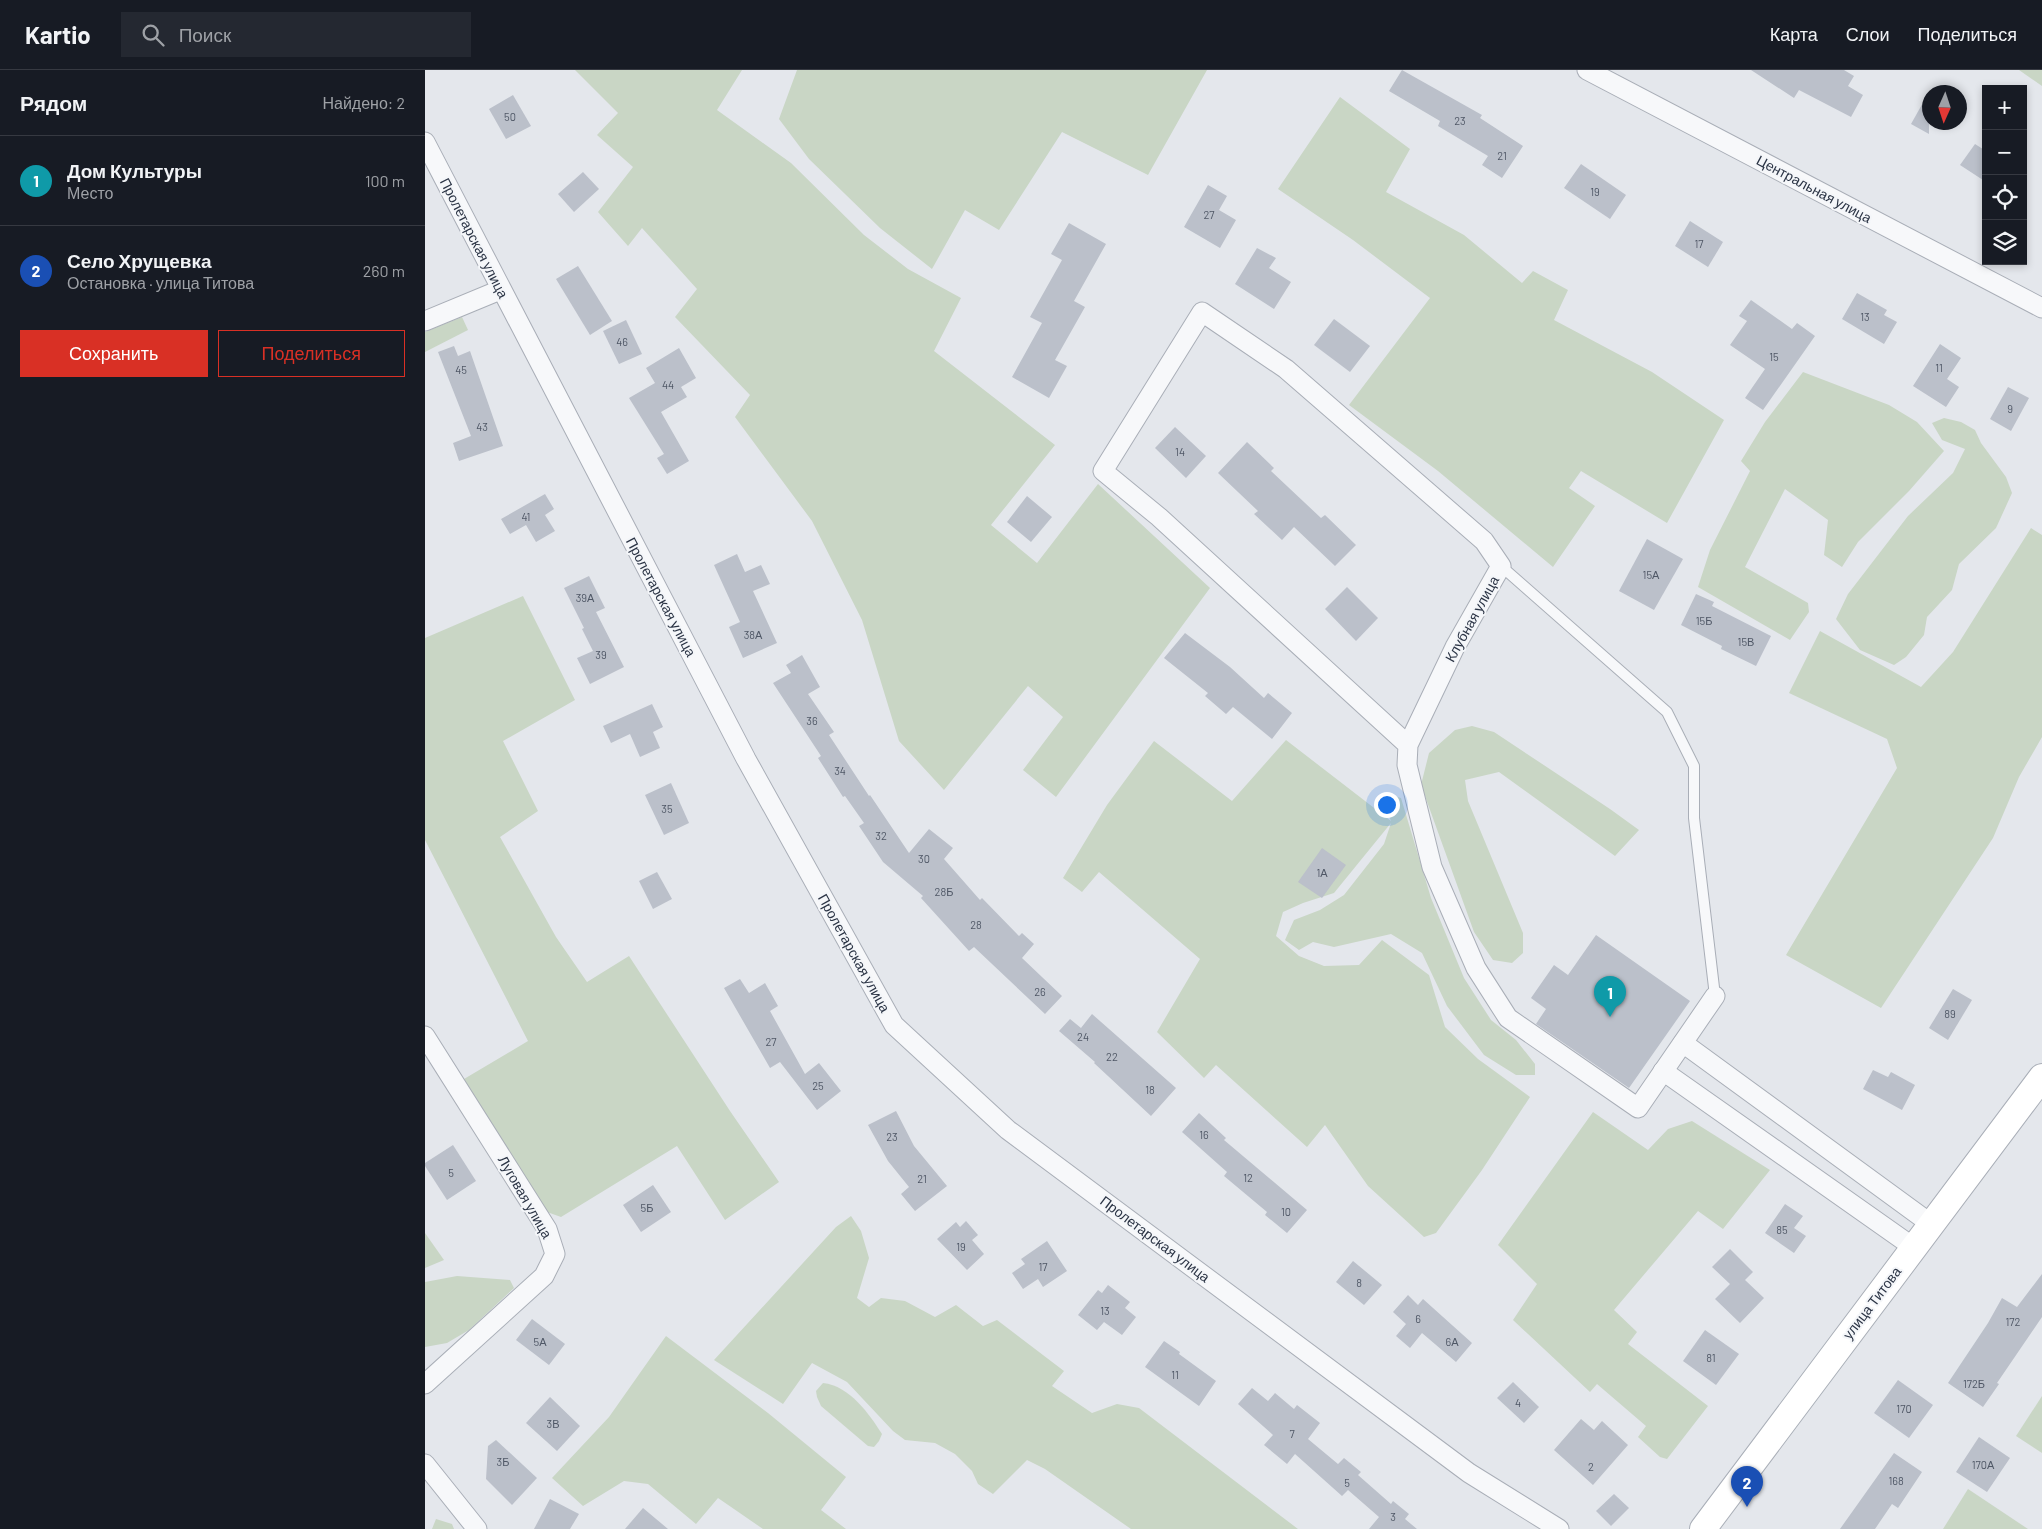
<!DOCTYPE html>
<html lang="ru">
<meta charset="utf-8">
<style>
:root{--surface:#171b24;--page:#242831;--text:#f1f3f6;--muted:#9ea1a6;--line:#363941;--accent:#d93025}
body{margin:0;font-family:Barlow,sans-serif;background:var(--page);color:var(--text)}
.controls{position:absolute;right:15px;top:15px;display:grid;overflow:hidden;border-radius:0px;box-shadow:0 2px 8px #0003}
.controls button{width:45px;height:45px;display:grid;place-items:center;padding:0;border:0;border-bottom:1px solid var(--line);background:var(--surface);color:var(--text);font:25px sans-serif}
.compass{position:absolute;left:1497px;top:15px;width:45px;height:45px;border-radius:50%;background:var(--surface);box-shadow:0 2px 8px #0003;rotate:183deg}
.you{position:absolute;left:961px;top:734px;width:18px;height:18px;margin:-12px;border:4px solid #fff;border-radius:50%;background:#1a73e8;box-shadow:0 0 0 8px #1a73e833}
.badge{display:grid;place-items:center;width:32px;height:32px;border-radius:50%;background:var(--accent);color:#fff;font-size:16px;font-weight:700}
.pin{position:absolute;translate:-50% -41px;filter:drop-shadow(0 1px 2px #0008)}
.pin::after{content:'';position:absolute;top:26px;width:18px;height:15px;background:inherit;clip-path:polygon(0 0,100% 0,50% 100%)}
.list{margin:0;padding:0;list-style:none}
h2{display:flex;justify-content:space-between;align-items:center;height:65px;margin:0;padding:0 20px;font-size:21px}
h2 small{font-size:16px;font-weight:400;color:var(--muted)}
.list li{display:grid;grid-template-columns:32px 1fr auto;gap:15px;align-items:center;box-sizing:border-box;height:90px;padding:0 20px;border-top:1px solid var(--line)}
.list b{display:block;font-size:19px;white-space:nowrap}
.list p{margin:0;font-size:16px;white-space:nowrap;color:var(--muted)}
.list em{font-size:16px;font-style:normal;color:var(--muted)}
.actions{display:flex;gap:10px;padding:15px 20px}
.actions a{flex:1;padding:11px 0;border:1px solid var(--accent);border-radius:0px;text-align:center;font-size:18px;color:var(--accent)}
.actions .main{background:var(--accent);color:#fff}
.icon{flex:none;width:28px;height:28px;fill:none;stroke:currentColor;stroke-width:2;stroke-linecap:round;stroke-linejoin:round}
.map{position:relative;flex:none;width:1617px;height:1459px;overflow:hidden}
header{display:flex;align-items:center;gap:30px;box-sizing:border-box;height:70px;padding:0 25px;background:var(--surface);border-bottom:1px solid var(--line)}
header strong{font-size:24px}
nav{display:flex;gap:28px;margin-inline-start:auto;font-size:18px}
.search{width:350px;height:45px;background:var(--page);display:flex;align-items:center;gap:12px;box-sizing:border-box;padding:0 18px;border-radius:0px;color:var(--muted);font-size:19px}
main{display:flex}
aside{flex:1;background:var(--surface)}
.map>svg:first-child{display:block}
</style>
<header>
<strong>Kartio</strong>
<div class="search"><svg class="icon" aria-label="search" viewBox="0 0 24 24"><circle cx="10" cy="10" r="6"/><path d="M15 15l6 6"/></svg>Поиск</div>
<nav><a>Карта</a><a>Слои</a><a>Поделиться</a></nav>
</header>
<main>
<aside>
<h2>Рядом<small>Найдено: 2</small></h2>
<ul class="list">
<li><span class="badge" style="background:#0f9aa8">1</span><div><b>Дом Культуры</b><p>Место</p></div><em>100 m</em></li>
<li><span class="badge" style="background:#1a4fb4">2</span><div><b>Село Хрущевка</b><p>Остановка · улица Титова</p></div><em>260 m</em></li>
</ul>
<div class="actions"><a class="main">Сохранить</a><a>Поделиться</a></div>
</aside>
<div class="map">
<svg width="1617" height="1459" viewBox="0 0 1617 1459">
<rect width="100%" height="100%" fill="#e4e7ec"/>
<g fill="#c9d6c5">
<path d="M 150,0 L 317,0 L 292,40 L 366,93 L 439,165 L 483,199 L 536,228 L 509,281 L 630,375 L 566,455 L 612,493 L 673,414 L 785,518 L 631,727 L 598,700 L 638,647 L 603,616 L 519,720 L 474,671 L 437,550 L 387,451 L 310,347 L 325,325 L 250,247 L 272,219 L 217,158 L 203,176 L 173,142 L 208,97 L 172,65 L 193,43 Z"/>
<path d="M 372,0 L 782,0 L 723,105 L 637,62 L 574,160 L 540,140 L 507,199 L 455,158 L 384,89 L 354,49 Z"/>
<path d="M 1594,0 L 1617,0 L 1617,16 Z"/>
<path d="M 915,27 L 985,79 L 961,122 L 1039,165 L 1097,213 L 1108,201 L 1143,220 L 1129,250 L 1227,302 L 1299,350 L 1242,453 L 1156,401 L 1144,418 L 1170,436 L 1128,497 L 1013,401 L 924,335 L 1005,228 L 928,170 L 853,119 Z"/>
<path d="M 37,247 L 43,260 L 0,282 L 0,262 Z"/>
<path d="M 1378,302 L 1464,335 L 1492,352 L 1519,381 L 1484,421 L 1433,472 L 1417,497 L 1399,485 L 1403,450 L 1360,419 L 1320,497 L 1383,533 L 1384,542 L 1365,570 L 1273,517 L 1285,480 L 1325,401 L 1316,391 L 1340,352 Z"/>
<path d="M 1519,348 L 1536,352 L 1550,360 L 1556,373 L 1581,407 L 1587,423 L 1571,458 L 1534,494 L 1527,520 L 1502,547 L 1499,565 L 1481,587 L 1469,595 L 1435,580 L 1411,549 L 1423,524 L 1483,446 L 1528,403 L 1540,379 L 1517,370 L 1507,353 Z"/>
<path d="M 1606,458 L 1617,465 L 1617,667 L 1594,707 L 1568,768 L 1456,938 L 1361,885 L 1472,698 L 1462,669 L 1364,623 L 1395,561 L 1496,617 L 1528,582 Z"/>
<path d="M 98,526 L 150,630 L 78,671 L 113,741 L 75,767 L 131,867 L 162,912 L 204,886 L 305,1041 L 354,1112 L 300,1150 L 252,1076 L 136,1147 L 122,1142 L 39,1009 L 103,971 L 0,770 L 0,568 Z"/>
<path d="M 1047,656 L 1069,662 L 1185,739 L 1214,760 L 1190,786 L 1074,702 L 1040,710 L 1043,731 L 1098,863 L 1098,883 L 1087,893 L 1068,890 L 1049,862 L 996,715 L 1004,683 L 1030,660 Z"/>
<path d="M 861,670 L 966,751 L 960,736 L 963,724 L 976,728 L 1006,828 L 1039,908 L 1066,950 L 1091,970 L 1110,994 L 1110,1005 L 1091,1005 L 1059,985 L 1022,936 L 997,883 L 966,864 L 909,877 L 888,872 L 874,880 L 860,870 L 869,850 L 895,840 L 919,825 L 959,774 L 966,753 L 909,823 L 878,833 L 858,842 L 851,866 L 874,886 L 899,896 L 934,895 L 957,870 L 1004,905 L 1020,957 L 1053,989 L 1105,1027 L 1057,1100 L 1011,1163 L 999,1167 L 943,1116 L 900,1055 L 882,1077 L 791,995 L 779,1008 L 732,962 L 775,889 L 674,802 L 657,822 L 638,808 L 682,735 L 729,671 L 807,731 Z"/>
<path d="M 1168,1042 L 1223,1080 L 1243,1059 L 1267,1051 L 1345,1100 L 1298,1159 L 1273,1141 L 1189,1240 L 1212,1262 L 1203,1274 L 1283,1336 L 1242,1389 L 1235,1387 L 1213,1367 L 1221,1356 L 1172,1314 L 1165,1322 L 1088,1250 L 1112,1214 L 1073,1175 Z"/>
<path d="M 426,1146 L 436,1161 L 444,1188 L 432,1228 L 444,1237 L 456,1228 L 480,1231 L 510,1247 L 531,1235 L 558,1256 L 572,1250 L 639,1301 L 627,1316 L 667,1343 L 692,1334 L 714,1338 L 873,1459 L 706,1459 L 620,1399 L 602,1390 L 568,1424 L 553,1414 L 547,1401 L 530,1384 L 510,1373 L 480,1370 L 468,1361 L 422,1312 L 387,1293 L 358,1334 L 289,1290 L 411,1157 Z"/>
<path d="M 0,1163 L 19,1190 L 0,1198 Z"/>
<path d="M 32,1206 L 85,1210 L 89,1218 L 44,1260 L 22,1273 L 0,1277 L 0,1212 Z"/>
<path d="M 241,1266 L 343,1343 L 421,1407 L 396,1440 L 421,1459 L 338,1459 L 293,1428 L 271,1454 L 223,1414 L 199,1411 L 158,1436 L 127,1408 L 184,1347 Z"/>
<path d="M 398,1313 C 425,1316 444,1344 457,1364 L 454,1371 L 449,1377 L 443,1376 L 396,1336 L 392,1327 L 391,1321 Z"/>
<path d="M 1617,1326 L 1617,1383 L 1591,1366 Z"/>
<path d="M 1543,1419 L 1603,1459 L 1518,1459 Z"/>
<path d="M 11,1449 L 27,1454 L 29,1459 L 7,1459 Z"/>
</g>
<g fill="#bbc0ca">
<path d="M 977,0 L 1057,45 L 1055,48 L 1098,76 L 1077,108 L 1057,95 L 1063,86 L 1013,56 L 1015,51 L 964,21 Z"/>
<path d="M 1326,0 L 1419,0 L 1429,6 L 1423,16 L 1438,25 L 1426,47 L 1374,20 L 1369,28 Z"/>
<path d="M 1504,22 L 1504,64 L 1486,54 Z"/>
<path d="M 88,25 L 106,56 L 81,69 L 64,39 Z"/>
<path d="M 1550,74 L 1561,81 L 1561,112 L 1535,95 Z"/>
<path d="M 1156,94 L 1201,125 L 1185,149 L 1139,118 Z"/>
<path d="M 158,102 L 174,119 L 149,142 L 133,124 Z"/>
<path d="M 783,115 L 802,126 L 794,140 L 811,150 L 795,178 L 759,157 Z"/>
<path d="M 1265,151 L 1298,172 L 1283,197 L 1250,176 Z"/>
<path d="M 644,153 L 681,174 L 649,231 L 660,237 L 630,290 L 642,296 L 624,328 L 587,307 L 617,253 L 605,247 L 637,190 L 626,184 Z"/>
<path d="M 832,178 L 851,188 L 844,198 L 866,212 L 849,239 L 810,214 Z"/>
<path d="M 153,196 L 187,251 L 165,265 L 131,209 Z"/>
<path d="M 1432,223 L 1462,240 L 1459,245 L 1472,252 L 1459,274 L 1417,249 Z"/>
<path d="M 1326,230 L 1367,259 L 1372,253 L 1390,266 L 1338,340 L 1320,328 L 1340,299 L 1305,275 L 1322,251 L 1314,246 Z"/>
<path d="M 909,249 L 945,276 L 925,302 L 889,275 Z"/>
<path d="M 201,250 L 217,284 L 194,294 L 178,261 Z"/>
<path d="M 1515,274 L 1536,288 L 1522,309 L 1534,317 L 1521,337 L 1488,316 Z"/>
<path d="M 29,276 L 33,286 L 45,281 L 78,376 L 34,391 L 28,373 L 46,366 L 13,282 Z"/>
<path d="M 254,278 L 271,308 L 256,317 L 262,327 L 236,342 L 264,391 L 242,404 L 232,388 L 239,384 L 204,328 L 230,313 L 221,298 Z"/>
<path d="M 1583,317 L 1604,328 L 1586,361 L 1565,349 Z"/>
<path d="M 750,357 L 781,386 L 761,408 L 730,378 Z"/>
<path d="M 822,372 L 849,398 L 846,401 L 896,448 L 900,445 L 931,475 L 910,496 L 869,457 L 857,470 L 829,444 L 833,441 L 793,403 Z"/>
<path d="M 120,424 L 129,439 L 120,445 L 130,461 L 111,472 L 101,455 L 85,464 L 76,449 Z"/>
<path d="M 602,426 L 627,447 L 606,472 L 582,452 Z"/>
<path d="M 1222,469 L 1258,489 L 1229,540 L 1194,521 Z"/>
<path d="M 312,484 L 320,502 L 336,495 L 345,514 L 328,521 L 352,573 L 318,588 L 304,557 L 315,552 L 289,495 Z"/>
<path d="M 164,506 L 180,538 L 171,542 L 199,597 L 165,614 L 152,588 L 168,581 L 157,559 L 159,558 L 139,518 Z"/>
<path d="M 922,517 L 953,548 L 931,571 L 900,539 Z"/>
<path d="M 1271,524 L 1289,532 L 1287,536 L 1346,566 L 1331,596 L 1296,579 L 1297,576 L 1256,555 Z"/>
<path d="M 760,563 L 805,597 L 839,628 L 843,623 L 867,643 L 847,669 L 808,637 L 801,644 L 780,626 L 783,623 L 739,588 Z"/>
<path d="M 377,585 L 395,617 L 383,624 L 409,662 L 404,665 L 444,726 L 445,725 L 484,783 L 504,759 L 528,778 L 519,789 L 555,830 L 557,828 L 594,866 L 597,863 L 609,874 L 597,888 L 637,926 L 620,944 L 549,877 L 544,881 L 496,828 L 498,826 L 458,792 L 434,756 L 439,753 L 420,726 L 418,727 L 393,688 L 396,686 L 348,613 L 366,603 L 361,595 Z"/>
<path d="M 227,634 L 238,657 L 228,662 L 235,678 L 215,687 L 205,664 L 186,673 L 178,656 Z"/>
<path d="M 246,713 L 264,753 L 239,765 L 220,725 Z"/>
<path d="M 897,778 L 921,795 L 897,828 L 873,812 Z"/>
<path d="M 232,802 L 247,829 L 228,839 L 214,811 Z"/>
<path d="M 1171,865 L 1265,931 L 1204,1018 L 1111,954 L 1121,939 L 1106,928 L 1129,895 L 1143,905 Z"/>
<path d="M 315,909 L 324,923 L 340,913 L 353,936 L 345,941 L 380,1004 L 394,993 L 416,1021 L 392,1040 L 355,992 L 345,998 L 299,918 Z"/>
<path d="M 1528,919 L 1547,930 L 1523,970 L 1504,958 Z"/>
<path d="M 667,944 L 751,1018 L 726,1046 L 669,993 L 670,992 L 634,961 L 645,949 L 656,958 Z"/>
<path d="M 1448,1000 L 1463,1007 L 1466,1002 L 1490,1015 L 1477,1040 L 1438,1019 Z"/>
<path d="M 471,1041 L 489,1076 L 522,1116 L 490,1141 L 476,1124 L 484,1117 L 463,1091 L 443,1055 Z"/>
<path d="M 774,1043 L 801,1068 L 799,1070 L 882,1140 L 862,1163 L 840,1145 L 842,1142 L 799,1106 L 802,1102 L 757,1062 Z"/>
<path d="M 28,1075 L 51,1111 L 22,1130 L 0,1096 L 0,1093 Z"/>
<path d="M 228,1115 L 246,1142 L 216,1162 L 198,1135 Z"/>
<path d="M 1360,1134 L 1378,1146 L 1369,1158 L 1381,1166 L 1369,1183 L 1340,1163 Z"/>
<path d="M 541,1151 L 553,1165 L 547,1170 L 559,1184 L 542,1200 L 512,1169 L 531,1152 L 535,1157 Z"/>
<path d="M 622,1171 L 642,1201 L 618,1217 L 613,1209 L 598,1219 L 587,1203 L 600,1194 L 596,1189 Z"/>
<path d="M 1305,1179 L 1328,1202 L 1320,1210 L 1339,1228 L 1315,1253 L 1290,1229 L 1305,1214 L 1287,1197 Z"/>
<path d="M 928,1191 L 957,1215 L 939,1235 L 911,1212 Z"/>
<path d="M 1617,1204 L 1617,1247 L 1572,1313 L 1574,1314 L 1558,1337 L 1523,1313 L 1563,1253 L 1577,1228 L 1592,1237 Z"/>
<path d="M 683,1215 L 705,1232 L 700,1238 L 711,1247 L 697,1265 L 679,1252 L 672,1260 L 653,1245 L 673,1220 L 677,1223 Z"/>
<path d="M 983,1225 L 993,1235 L 998,1229 L 1047,1273 L 1031,1292 L 997,1263 L 985,1278 L 971,1266 L 981,1254 L 968,1242 Z"/>
<path d="M 107,1249 L 140,1274 L 124,1295 L 91,1270 Z"/>
<path d="M 1280,1260 L 1314,1284 L 1291,1315 L 1258,1291 Z"/>
<path d="M 739,1271 L 755,1282 L 754,1284 L 791,1311 L 774,1336 L 720,1297 Z"/>
<path d="M 1473,1310 L 1508,1335 L 1484,1368 L 1449,1343 Z"/>
<path d="M 1088,1312 L 1114,1337 L 1099,1353 L 1072,1328 Z"/>
<path d="M 827,1318 L 843,1331 L 850,1323 L 869,1339 L 872,1335 L 895,1353 L 883,1369 L 913,1394 L 919,1388 L 936,1402 L 933,1405 L 966,1434 L 968,1431 L 984,1444 L 980,1449 L 992,1459 L 944,1459 L 954,1447 L 923,1420 L 917,1426 L 870,1384 L 862,1394 L 839,1375 L 848,1365 L 813,1334 Z"/>
<path d="M 125,1327 L 155,1356 L 132,1381 L 101,1353 Z"/>
<path d="M 1156,1349 L 1169,1360 L 1177,1351 L 1203,1375 L 1168,1415 L 1129,1380 Z"/>
<path d="M 1554,1367 L 1585,1388 L 1562,1422 L 1531,1402 Z"/>
<path d="M 71,1370 L 112,1408 L 87,1435 L 61,1409 L 63,1376 Z"/>
<path d="M 1469,1383 L 1497,1402 L 1473,1438 L 1467,1434 L 1450,1459 L 1415,1459 Z"/>
<path d="M 1189,1424 L 1204,1438 L 1186,1456 L 1171,1441 Z"/>
<path d="M 125,1429 L 154,1444 L 145,1459 L 109,1459 Z"/>
<path d="M 218,1438 L 243,1459 L 200,1459 Z"/>
</g>
<g fill="none" stroke-linecap="round" stroke-linejoin="round">
<g stroke="#a9aeb7" stroke-width="12">
<path id="service" d="M 1076,496 L 1242,642 L 1269,696 L 1269,748 L 1290,926"/>
</g>
<g stroke="#a9aeb7" stroke-width="21">
<g id="minor">
<path d="M 1162,0 L 1617,238"/>
<path d="M 0,72 L 321,689 L 469,955 L 583,1060 L 1044,1403 L 1134,1459"/>
<path d="M 0,251 L 75,220"/>
<path d="M 983,675 L 734,447 L 678,401 L 777,242 L 861,299 L 1059,471 L 1076,496 L 1030,577 L 983,675 L 982,695 L 1007,797 L 1051,898 L 1083,948 L 1213,1038 L 1290,926"/>
<path d="M 0,966 L 122,1159 L 130,1184 L 119,1206 L 0,1314"/>
<path d="M 1258,973 L 1506,1154"/>
<path d="M 1238,1001 L 1488,1177"/>
<path d="M 0,1394 L 52,1459"/>
</g>
</g>
<g stroke="#a9aeb7" stroke-width="28">
<path id="secondary" d="M 1278,1459 L 1617,1007"/>
</g>
<use href="#service" stroke="#f7f8fa" stroke-width="10"/>
<use href="#minor" stroke="#f7f8fa" stroke-width="19"/>
<use href="#secondary" stroke="#fff" stroke-width="26"/>
</g>
<g text-anchor="middle" stroke-width="4" stroke-linejoin="round" paint-order="stroke">
<g font-size="11" fill="#4f5766">
<text x="85" y="51">50</text>
<text x="1035" y="55">23</text>
<text x="1077" y="90">21</text>
<text x="1170" y="126">19</text>
<text x="784" y="149">27</text>
<text x="1274" y="178">17</text>
<text x="1440" y="251">13</text>
<text x="197" y="276">46</text>
<text x="1349" y="291">15</text>
<text x="1514" y="302">11</text>
<text x="36" y="304">45</text>
<text x="243" y="319">44</text>
<text x="1585" y="343">9</text>
<text x="57" y="361">43</text>
<text x="755" y="386">14</text>
<text x="101" y="451">41</text>
<text x="1226" y="509">15А</text>
<text x="160" y="532">39А</text>
<text x="1279" y="555">15Б</text>
<text x="328" y="569">38А</text>
<text x="1321" y="576">15В</text>
<text x="176" y="589">39</text>
<text x="387" y="655">36</text>
<text x="415" y="705">34</text>
<text x="242" y="743">35</text>
<text x="456" y="770">32</text>
<text x="499" y="793">30</text>
<text x="897" y="807">1А</text>
<text x="519" y="826">28Б</text>
<text x="551" y="859">28</text>
<text x="615" y="926">26</text>
<text x="1525" y="948">89</text>
<text x="658" y="971">24</text>
<text x="346" y="976">27</text>
<text x="687" y="991">22</text>
<text x="393" y="1020">25</text>
<text x="725" y="1024">18</text>
<text x="779" y="1069">16</text>
<text x="467" y="1071">23</text>
<text x="26" y="1107">5</text>
<text x="823" y="1112">12</text>
<text x="497" y="1113">21</text>
<text x="222" y="1142">5Б</text>
<text x="861" y="1146">10</text>
<text x="1357" y="1164">85</text>
<text x="536" y="1181">19</text>
<text x="618" y="1201">17</text>
<text x="934" y="1217">8</text>
<text x="680" y="1245">13</text>
<text x="993" y="1253">6</text>
<text x="1588" y="1256">172</text>
<text x="115" y="1276">5А</text>
<text x="1027" y="1276">6А</text>
<text x="1286" y="1292">81</text>
<text x="750" y="1309">11</text>
<text x="1549" y="1318">172Б</text>
<text x="1093" y="1337">4</text>
<text x="1479" y="1343">170</text>
<text x="128" y="1358">3В</text>
<text x="867" y="1368">7</text>
<text x="78" y="1396">3Б</text>
<text x="1558" y="1399">170А</text>
<text x="1166" y="1401">2</text>
<text x="1471" y="1415">168</text>
<text x="922" y="1417">5</text>
<text x="968" y="1451">3</text>
</g>
<g font-size="14" fill="#2b3445" stroke="#f4f6f9">
<text transform="translate(1389 119) rotate(28)" y="5">Центральная улица</text>
<text transform="translate(49 168) rotate(63)" y="5">Пролетарская улица</text>
<text transform="translate(236 527) rotate(62)" y="5">Пролетарская улица</text>
<text transform="translate(1047 549) rotate(-61)" y="5">Клубная улица</text>
<text transform="translate(429 883) rotate(61)" y="5">Пролетарская улица</text>
<text transform="translate(100 1127) rotate(60)" y="5">Луговая улица</text>
<text transform="translate(730 1169) rotate(37)" y="5">Пролетарская улица</text>
<text transform="translate(1447 1233) rotate(-53)" y="5">улица Титова</text>
</g>
</g>
</svg>
<div class="controls">
<button>+</button>
<button>−</button>
<button><svg class="icon" aria-label="locate" viewBox="0 0 24 24"><circle cx="12" cy="12" r="6"/><path d="M12 2v4M12 18v4M2 12h4M18 12h4"/></svg></button>
<button><svg class="icon" aria-label="layers" viewBox="0 0 24 24"><path d="M12 4l9 5-9 5-9-5zM3 14l9 5 9-5"/></svg></button>
</div>
<svg class="compass" viewBox="-18 -18 36 36"><path d="M0-13l5 13h-10z" fill="#e53935"/><path d="M0 13l5-13h-10z" fill="#9ea1a6"/></svg>
<div class="you"></div>
<div class="pin badge" style="left:1185px;top:947px;background:#0f9aa8">1</div>
<div class="pin badge" style="left:1322px;top:1437px;background:#1a4fb4">2</div>
</div>
</main>
